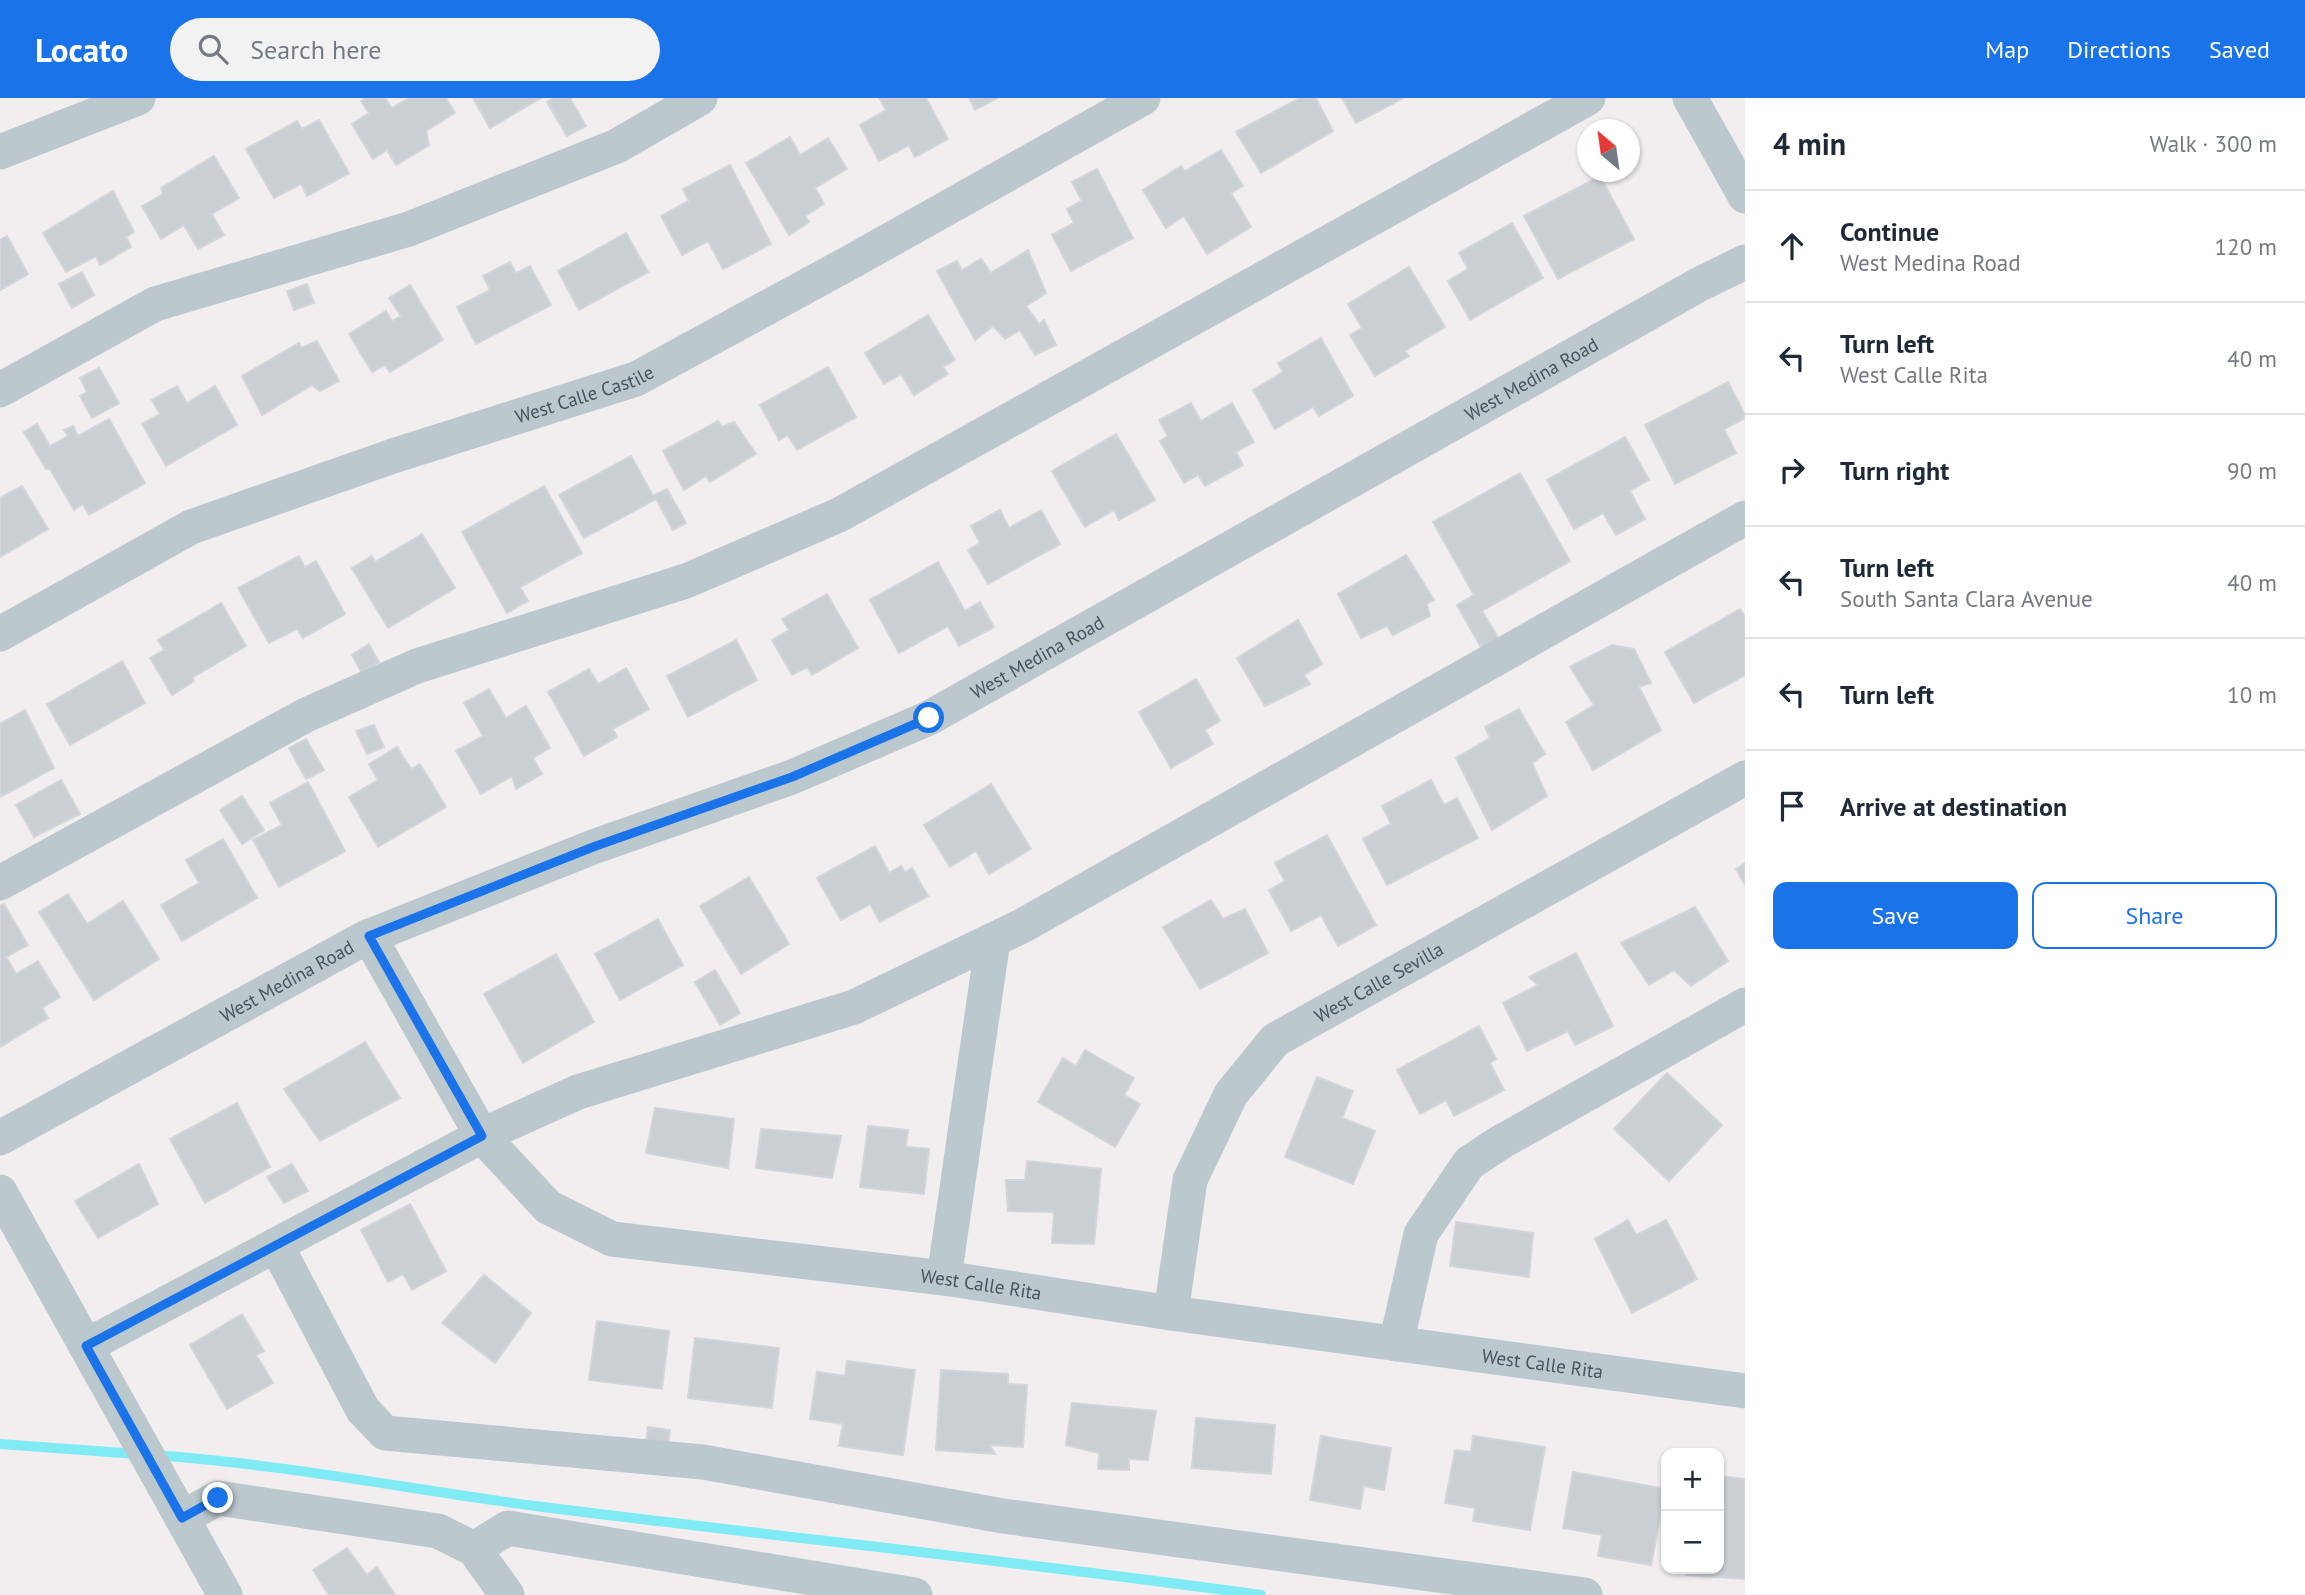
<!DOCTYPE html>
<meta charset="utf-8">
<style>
:root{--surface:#fff;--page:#f2f2f3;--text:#1f2937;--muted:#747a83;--line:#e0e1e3;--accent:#1a73e8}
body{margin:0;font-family:"PT Sans",sans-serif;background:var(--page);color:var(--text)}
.controls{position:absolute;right:21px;bottom:21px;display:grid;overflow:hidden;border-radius:14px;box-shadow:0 2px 5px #0004}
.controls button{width:63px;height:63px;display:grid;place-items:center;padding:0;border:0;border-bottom:2px solid var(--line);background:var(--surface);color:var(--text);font:35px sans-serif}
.compass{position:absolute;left:1577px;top:21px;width:63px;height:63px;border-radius:50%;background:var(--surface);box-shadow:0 2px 5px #0004;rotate:331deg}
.stop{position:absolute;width:21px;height:21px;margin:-16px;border:5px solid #1a73e8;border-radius:50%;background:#fff}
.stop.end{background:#1a73e8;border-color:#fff;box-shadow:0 2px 7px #0008}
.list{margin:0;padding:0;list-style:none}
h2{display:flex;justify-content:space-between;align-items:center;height:91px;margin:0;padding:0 28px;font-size:30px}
h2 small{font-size:23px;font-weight:400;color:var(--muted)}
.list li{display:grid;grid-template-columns:46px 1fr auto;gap:21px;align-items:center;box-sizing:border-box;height:112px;padding:0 28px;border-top:2px solid var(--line)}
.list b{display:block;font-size:26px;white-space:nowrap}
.list p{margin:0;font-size:23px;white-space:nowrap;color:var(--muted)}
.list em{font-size:23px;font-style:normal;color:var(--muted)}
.actions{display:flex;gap:14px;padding:21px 28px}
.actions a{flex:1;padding:16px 0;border:2px solid var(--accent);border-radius:14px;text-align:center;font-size:24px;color:var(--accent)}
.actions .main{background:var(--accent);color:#fff}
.icon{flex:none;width:38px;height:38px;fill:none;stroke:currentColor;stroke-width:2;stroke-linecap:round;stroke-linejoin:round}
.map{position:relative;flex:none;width:1745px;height:1497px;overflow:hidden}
header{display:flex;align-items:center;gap:42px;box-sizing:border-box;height:98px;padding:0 35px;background:var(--accent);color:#fff}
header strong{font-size:33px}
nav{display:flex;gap:38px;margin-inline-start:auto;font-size:24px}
.search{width:490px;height:63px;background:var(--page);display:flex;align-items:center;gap:18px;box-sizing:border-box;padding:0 24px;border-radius:38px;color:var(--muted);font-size:26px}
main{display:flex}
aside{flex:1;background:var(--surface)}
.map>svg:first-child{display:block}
</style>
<header>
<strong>Locato</strong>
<div class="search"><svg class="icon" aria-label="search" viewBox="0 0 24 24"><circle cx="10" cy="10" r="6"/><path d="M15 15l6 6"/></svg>Search here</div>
<nav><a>Map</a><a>Directions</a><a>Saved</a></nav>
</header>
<main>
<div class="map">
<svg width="1745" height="1497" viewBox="0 0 1745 1497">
<rect width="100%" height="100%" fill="#f2eeef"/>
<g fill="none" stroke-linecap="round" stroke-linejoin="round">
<g stroke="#81ebf5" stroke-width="10">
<path d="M 0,1346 L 137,1356"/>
<path d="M 153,1357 C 284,1366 413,1392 543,1409 C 782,1439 1022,1464 1261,1497"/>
</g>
</g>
<g fill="#cacfd4" stroke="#d2d6db" stroke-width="2">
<path d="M 366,0 L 385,0 L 392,10 L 409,0 L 446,0 L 455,15 L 426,33 L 429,47 L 396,67 L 387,52 L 373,61 L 352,26 L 369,15 L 361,3 Z"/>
<path d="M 473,0 L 541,0 L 490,30 Z"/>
<path d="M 554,0 L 570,0 L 586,28 L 567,38 L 547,4 Z"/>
<path d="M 879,0 L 926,0 L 948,41 L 915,59 L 909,47 L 879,63 L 860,27 L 886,12 Z"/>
<path d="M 969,0 L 997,0 L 975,12 Z"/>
<path d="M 1300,0 L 1316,0 L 1333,33 L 1261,75 L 1236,34 Z"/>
<path d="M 1342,0 L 1403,0 L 1356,25 Z"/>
<path d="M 319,22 L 349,75 L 307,98 L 301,86 L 274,100 L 246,51 L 297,23 L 302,31 Z"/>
<path d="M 790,39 L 800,57 L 828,40 L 847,71 L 815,90 L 824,106 L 805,118 L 809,124 L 789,137 L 746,65 Z"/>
<path d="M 1221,52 L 1243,88 L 1231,95 L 1251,129 L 1207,156 L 1184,118 L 1166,130 L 1143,92 L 1181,68 L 1185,73 Z"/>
<path d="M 214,58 L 239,100 L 212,116 L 224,137 L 198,151 L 184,127 L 161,141 L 142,108 L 163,96 L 161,90 Z"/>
<path d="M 730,67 L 771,146 L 723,171 L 708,143 L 682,157 L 661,118 L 689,103 L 683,91 Z"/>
<path d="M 1097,71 L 1133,140 L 1071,173 L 1052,137 L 1074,125 L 1067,111 L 1082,103 L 1072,84 Z"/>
<path d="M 1600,78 L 1634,141 L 1558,181 L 1524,118 Z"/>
<path d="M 113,93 L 134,134 L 126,139 L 131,149 L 100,167 L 96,158 L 66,174 L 43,135 Z"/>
<path d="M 1512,125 L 1543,180 L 1470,222 L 1448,183 L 1468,171 L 1459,155 Z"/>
<path d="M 626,135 L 648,174 L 579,212 L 558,173 Z"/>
<path d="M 7,138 L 28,176 L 0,192 L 0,142 Z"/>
<path d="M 1028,152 L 1046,195 L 1026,208 L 1039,226 L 1044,222 L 1056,247 L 1035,257 L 1020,232 L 1005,241 L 993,228 L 975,242 L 937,173 L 957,163 L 962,172 L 981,161 L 991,175 Z"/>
<path d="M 510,164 L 516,175 L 530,168 L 551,207 L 476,246 L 457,209 L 490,192 L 483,178 Z"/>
<path d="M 1409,169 L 1445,229 L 1405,253 L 1409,258 L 1375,278 L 1350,237 L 1362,230 L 1348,206 Z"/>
<path d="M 82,174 L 94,197 L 72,210 L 59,186 Z"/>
<path d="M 307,186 L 314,205 L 294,212 L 287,193 Z"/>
<path d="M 410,187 L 443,242 L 390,274 L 385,267 L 372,274 L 349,236 L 386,213 L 392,223 L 401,218 L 389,200 Z"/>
<path d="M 928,217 L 955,262 L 943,269 L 948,276 L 914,297 L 901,276 L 884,286 L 865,255 Z"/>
<path d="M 1321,240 L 1353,298 L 1319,318 L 1313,309 L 1275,331 L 1253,292 L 1283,274 L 1278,265 Z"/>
<path d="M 317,243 L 339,283 L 320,293 L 312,287 L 262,317 L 242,278 L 299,245 L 301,250 Z"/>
<path d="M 828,269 L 856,319 L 797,352 L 788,337 L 779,342 L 760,307 Z"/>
<path d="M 99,270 L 119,305 L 92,320 L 80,298 L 87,294 L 80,280 Z"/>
<path d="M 1728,284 L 1745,317 L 1745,320 L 1724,331 L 1736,355 L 1675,386 L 1645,327 Z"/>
<path d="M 177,288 L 187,305 L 215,288 L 237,327 L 166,368 L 142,326 L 160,316 L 152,302 Z"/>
<path d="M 1191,305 L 1201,323 L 1232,305 L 1254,344 L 1236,354 L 1243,367 L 1205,388 L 1198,377 L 1184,385 L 1160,343 L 1168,338 L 1159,322 Z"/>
<path d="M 109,321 L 145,385 L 89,417 L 83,406 L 74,412 L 50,371 L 46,371 L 24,334 L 37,326 L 50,348 L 68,338 L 64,332 L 73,328 L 78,338 Z"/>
<path d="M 718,323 L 722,329 L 734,324 L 756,356 L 710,384 L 706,378 L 684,392 L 663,353 Z"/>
<path d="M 1116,336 L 1155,402 L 1119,422 L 1114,412 L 1085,429 L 1052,373 Z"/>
<path d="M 1625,339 L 1649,382 L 1630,393 L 1645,421 L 1616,437 L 1603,415 L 1574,431 L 1547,382 Z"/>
<path d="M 631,358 L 653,398 L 667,391 L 686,425 L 673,432 L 656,401 L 584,440 L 559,397 Z"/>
<path d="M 1520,375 L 1570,463 L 1482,513 L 1499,541 L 1482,551 L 1457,507 L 1474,497 L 1433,424 Z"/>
<path d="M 22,388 L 48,431 L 0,459 L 0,400 Z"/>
<path d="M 544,388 L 582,455 L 520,489 L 528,503 L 507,515 L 462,434 Z"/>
<path d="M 1000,412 L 1009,430 L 1041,412 L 1060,446 L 988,486 L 968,452 L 980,445 L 971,428 Z"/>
<path d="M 422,436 L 455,490 L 388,530 L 352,470 L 372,458 L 375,464 Z"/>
<path d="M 1406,457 L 1434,502 L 1427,506 L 1430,518 L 1393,537 L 1387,528 L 1361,540 L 1338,496 Z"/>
<path d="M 299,458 L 305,469 L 316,463 L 345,516 L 303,540 L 297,531 L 269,545 L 238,490 Z"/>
<path d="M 938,464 L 965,513 L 980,504 L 994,529 L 959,548 L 948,528 L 899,555 L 870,502 Z"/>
<path d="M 827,496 L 858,550 L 812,577 L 807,569 L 792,577 L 772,542 L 789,532 L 782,521 Z"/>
<path d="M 221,505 L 246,548 L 192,580 L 194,583 L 172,597 L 150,560 L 164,552 L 158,542 Z"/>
<path d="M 1740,511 L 1745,519 L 1745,577 L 1694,605 L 1665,554 Z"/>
<path d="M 1298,522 L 1322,566 L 1304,577 L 1310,586 L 1265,608 L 1237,560 Z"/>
<path d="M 736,542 L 757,582 L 688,619 L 667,578 Z"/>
<path d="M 369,546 L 379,564 L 361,574 L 352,557 Z"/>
<path d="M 1612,547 L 1634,551 L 1651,585 L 1639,589 L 1661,632 L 1593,672 L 1566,624 L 1594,607 L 1570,569 Z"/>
<path d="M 122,563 L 145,605 L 70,647 L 47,606 Z"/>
<path d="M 626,570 L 649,611 L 613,631 L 617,639 L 584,658 L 548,594 L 589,571 L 598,586 Z"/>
<path d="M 1196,581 L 1220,623 L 1205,632 L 1213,646 L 1171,670 L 1139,614 Z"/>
<path d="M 489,591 L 506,620 L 526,608 L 550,650 L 533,660 L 542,676 L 516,691 L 512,678 L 481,696 L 456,653 L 483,638 L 464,605 Z"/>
<path d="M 1519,611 L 1545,656 L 1532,665 L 1547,698 L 1492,732 L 1456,660 L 1490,640 L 1485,629 Z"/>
<path d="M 25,612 L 54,670 L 0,699 L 0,626 Z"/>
<path d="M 374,627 L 384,649 L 367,656 L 356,633 Z"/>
<path d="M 306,641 L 324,672 L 306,681 L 289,650 Z"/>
<path d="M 397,649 L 411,671 L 420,666 L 446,709 L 378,749 L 349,699 L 378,682 L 369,666 Z"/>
<path d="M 61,682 L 80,716 L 34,739 L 16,707 Z"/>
<path d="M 1431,682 L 1444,707 L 1457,700 L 1478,740 L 1387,787 L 1363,741 L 1391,726 L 1382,708 Z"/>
<path d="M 308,684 L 345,753 L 279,789 L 253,742 L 282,727 L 270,705 Z"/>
<path d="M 991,686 L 1031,751 L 989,776 L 976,753 L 950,769 L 924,727 Z"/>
<path d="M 242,698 L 264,732 L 242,746 L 220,712 Z"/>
<path d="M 1327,737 L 1376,827 L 1338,848 L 1321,817 L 1291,833 L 1269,792 L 1285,783 L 1275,765 Z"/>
<path d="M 223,741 L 257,800 L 182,843 L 161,807 L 199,785 L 186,762 Z"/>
<path d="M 875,748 L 889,775 L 901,768 L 905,774 L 912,770 L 928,798 L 880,824 L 870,806 L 841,822 L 817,780 Z"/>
<path d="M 1745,765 L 1745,787 L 1736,771 Z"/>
<path d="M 749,779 L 789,846 L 741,876 L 700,808 Z"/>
<path d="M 68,796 L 87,826 L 123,803 L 159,861 L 94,902 L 39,814 Z"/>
<path d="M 1211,802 L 1223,821 L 1245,811 L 1268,855 L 1200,891 L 1163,829 Z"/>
<path d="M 4,806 L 28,847 L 6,859 L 16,876 L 38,863 L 60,899 L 42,910 L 48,920 L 0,949 L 0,808 Z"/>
<path d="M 1695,809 L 1728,863 L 1691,888 L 1674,872 L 1649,887 L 1621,845 Z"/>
<path d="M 658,821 L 683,867 L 620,902 L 595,856 Z"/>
<path d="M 1576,855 L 1613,928 L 1575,947 L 1568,933 L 1527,953 L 1503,905 L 1538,887 L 1529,879 Z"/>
<path d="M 556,856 L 594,924 L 523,965 L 484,896 Z"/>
<path d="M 715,872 L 740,915 L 720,927 L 695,884 Z"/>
<path d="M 1479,928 L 1496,961 L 1490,965 L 1504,992 L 1454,1018 L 1446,1002 L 1420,1016 L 1397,972 Z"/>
<path d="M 365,944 L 400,1000 L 320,1043 L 284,991 Z"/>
<path d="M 1085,952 L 1134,980 L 1124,997 L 1140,1006 L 1115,1049 L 1038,1004 L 1063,960 L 1076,968 Z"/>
<path d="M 1667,975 L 1722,1027 L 1669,1083 L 1614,1031 Z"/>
<path d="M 1317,979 L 1353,993 L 1342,1020 L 1375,1033 L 1353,1086 L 1285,1059 Z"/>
<path d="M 237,1005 L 270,1069 L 205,1105 L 170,1041 Z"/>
<path d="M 655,1010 L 734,1021 L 728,1070 L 646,1055 Z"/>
<path d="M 868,1028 L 908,1032 L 906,1049 L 929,1051 L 924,1096 L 860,1089 Z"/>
<path d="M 761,1031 L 841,1038 L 832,1080 L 756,1070 Z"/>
<path d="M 1027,1063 L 1101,1071 L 1094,1146 L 1052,1145 L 1054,1114 L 1008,1113 L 1006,1082 L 1025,1082 Z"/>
<path d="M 139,1066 L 158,1106 L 98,1140 L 75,1103 Z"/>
<path d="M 292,1066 L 308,1093 L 284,1105 L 267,1079 Z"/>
<path d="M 410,1106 L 446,1173 L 412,1192 L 403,1176 L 388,1184 L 361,1132 Z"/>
<path d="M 1628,1122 L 1636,1137 L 1666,1122 L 1697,1181 L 1632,1215 L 1595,1141 Z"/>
<path d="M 1456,1124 L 1533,1135 L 1529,1179 L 1450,1168 Z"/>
<path d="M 484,1177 L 531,1215 L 495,1265 L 442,1225 Z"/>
<path d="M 242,1216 L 264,1253 L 256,1257 L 273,1285 L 227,1311 L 190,1247 Z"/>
<path d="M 597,1223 L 669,1233 L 662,1291 L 589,1282 Z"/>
<path d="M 695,1240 L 779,1250 L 772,1310 L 688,1300 Z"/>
<path d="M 847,1263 L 915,1272 L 903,1357 L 839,1348 L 843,1326 L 810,1321 L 817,1274 L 845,1278 Z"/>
<path d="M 941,1272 L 1008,1276 L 1008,1286 L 1027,1287 L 1023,1349 L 990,1347 L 995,1356 L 936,1352 Z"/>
<path d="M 1072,1305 L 1156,1313 L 1148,1362 L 1129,1361 L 1129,1372 L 1098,1371 L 1099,1355 L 1066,1347 Z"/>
<path d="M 1196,1320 L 1275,1327 L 1271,1376 L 1192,1370 Z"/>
<path d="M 648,1329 L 670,1332 L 668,1348 L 646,1346 Z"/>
<path d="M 1321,1338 L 1391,1350 L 1384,1392 L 1364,1388 L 1360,1411 L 1310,1402 Z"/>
<path d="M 1473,1338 L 1545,1349 L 1530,1432 L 1473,1423 L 1475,1410 L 1445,1405 L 1455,1352 L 1471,1354 Z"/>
<path d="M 1573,1374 L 1666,1391 L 1651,1467 L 1598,1458 L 1602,1437 L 1563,1430 Z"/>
<path d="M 1719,1378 L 1745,1381 L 1745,1481 L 1686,1477 L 1687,1471 L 1719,1471 Z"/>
<path d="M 347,1450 L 367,1477 L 377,1469 L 395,1497 L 329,1497 L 313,1472 Z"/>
</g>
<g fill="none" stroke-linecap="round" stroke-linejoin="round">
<g stroke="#bbc9cf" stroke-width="35">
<path d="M 1690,0 L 1745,98"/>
<path d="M 0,54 L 138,0"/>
<path d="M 0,292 L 155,206 L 409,131 L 617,48 L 700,0"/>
<path id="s1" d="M 0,536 L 191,429 L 393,358 L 636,281 L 849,165 L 1143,0"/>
<path d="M 0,785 L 306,617 L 417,568 L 686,483 L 839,417 L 1588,0"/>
<path id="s2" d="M 369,838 L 482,1038 L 548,1109 L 612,1141 L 944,1180 L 1171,1215 L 1745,1293"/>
<path id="s3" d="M 0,1040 L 365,840 L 593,749 L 792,679 L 929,620 L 1700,186 L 1745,164"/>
<path d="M 0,1094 L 225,1497"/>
<path d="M 276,1147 L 363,1312 L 385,1335 L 703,1364 L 1003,1418 L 1585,1497"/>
<path d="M 944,1180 L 993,842"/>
<path id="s4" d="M 1171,1215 L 1190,1082 L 1231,996 L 1275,942 L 1745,680"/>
<path d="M 1396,1246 L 1421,1136 L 1469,1065 L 1501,1044 L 1745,907"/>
<path d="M 86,1248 L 487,1035 L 578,994 L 854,909 L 1022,828 L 1745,420"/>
<path d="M 182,1420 L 218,1400 L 438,1433 L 474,1451 L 507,1497"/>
<path d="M 474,1451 L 508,1430 L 915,1497"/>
</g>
</g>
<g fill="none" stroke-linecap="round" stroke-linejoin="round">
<path stroke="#1a73e8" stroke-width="9" d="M 218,1400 L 182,1420 L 86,1248 L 482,1038 L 369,838 L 593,749 L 792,679 L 929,620"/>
</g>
<g text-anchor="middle" stroke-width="6" stroke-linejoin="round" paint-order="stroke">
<g font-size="19" fill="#45555e" stroke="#fff">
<text dy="7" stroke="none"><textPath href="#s3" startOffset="1713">West Medina Road</textPath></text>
<text dy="7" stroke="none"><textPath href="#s1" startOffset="634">West Calle Castile</textPath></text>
<text dy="7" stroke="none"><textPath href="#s3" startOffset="1146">West Medina Road</textPath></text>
<text dy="7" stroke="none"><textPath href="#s3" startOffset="327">West Medina Road</textPath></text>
<text dy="7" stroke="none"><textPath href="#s4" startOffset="418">West Calle Sevilla</textPath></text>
<text dy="7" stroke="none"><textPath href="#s2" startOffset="770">West Calle Rita</textPath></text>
<text dy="7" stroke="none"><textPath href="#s2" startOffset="1337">West Calle Rita</textPath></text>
</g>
</g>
</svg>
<div class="controls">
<button>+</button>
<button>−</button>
</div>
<svg class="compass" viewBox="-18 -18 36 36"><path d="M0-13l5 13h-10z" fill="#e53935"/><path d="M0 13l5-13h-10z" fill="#747a83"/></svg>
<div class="stop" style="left:929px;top:620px"></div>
<div class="stop end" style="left:218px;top:1400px"></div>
</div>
<aside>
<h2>4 min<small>Walk · 300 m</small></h2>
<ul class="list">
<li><svg class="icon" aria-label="ahead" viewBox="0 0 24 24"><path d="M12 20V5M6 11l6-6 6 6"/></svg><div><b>Continue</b><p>West Medina Road</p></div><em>120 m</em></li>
<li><svg class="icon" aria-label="left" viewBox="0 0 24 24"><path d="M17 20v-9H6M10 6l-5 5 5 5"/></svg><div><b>Turn left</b><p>West Calle Rita</p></div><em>40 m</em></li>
<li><svg class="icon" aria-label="right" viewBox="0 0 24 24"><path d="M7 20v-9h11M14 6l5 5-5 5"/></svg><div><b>Turn right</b></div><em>90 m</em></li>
<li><svg class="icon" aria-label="left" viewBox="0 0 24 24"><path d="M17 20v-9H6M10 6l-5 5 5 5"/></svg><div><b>Turn left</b><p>South Santa Clara Avenue</p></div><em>40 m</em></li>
<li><svg class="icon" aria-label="left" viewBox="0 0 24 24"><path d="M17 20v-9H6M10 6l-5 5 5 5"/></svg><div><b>Turn left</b></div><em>10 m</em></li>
<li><svg class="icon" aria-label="arrive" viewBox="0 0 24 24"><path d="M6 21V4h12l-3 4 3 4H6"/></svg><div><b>Arrive at destination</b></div></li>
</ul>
<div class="actions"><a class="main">Save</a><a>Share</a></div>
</aside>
</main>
